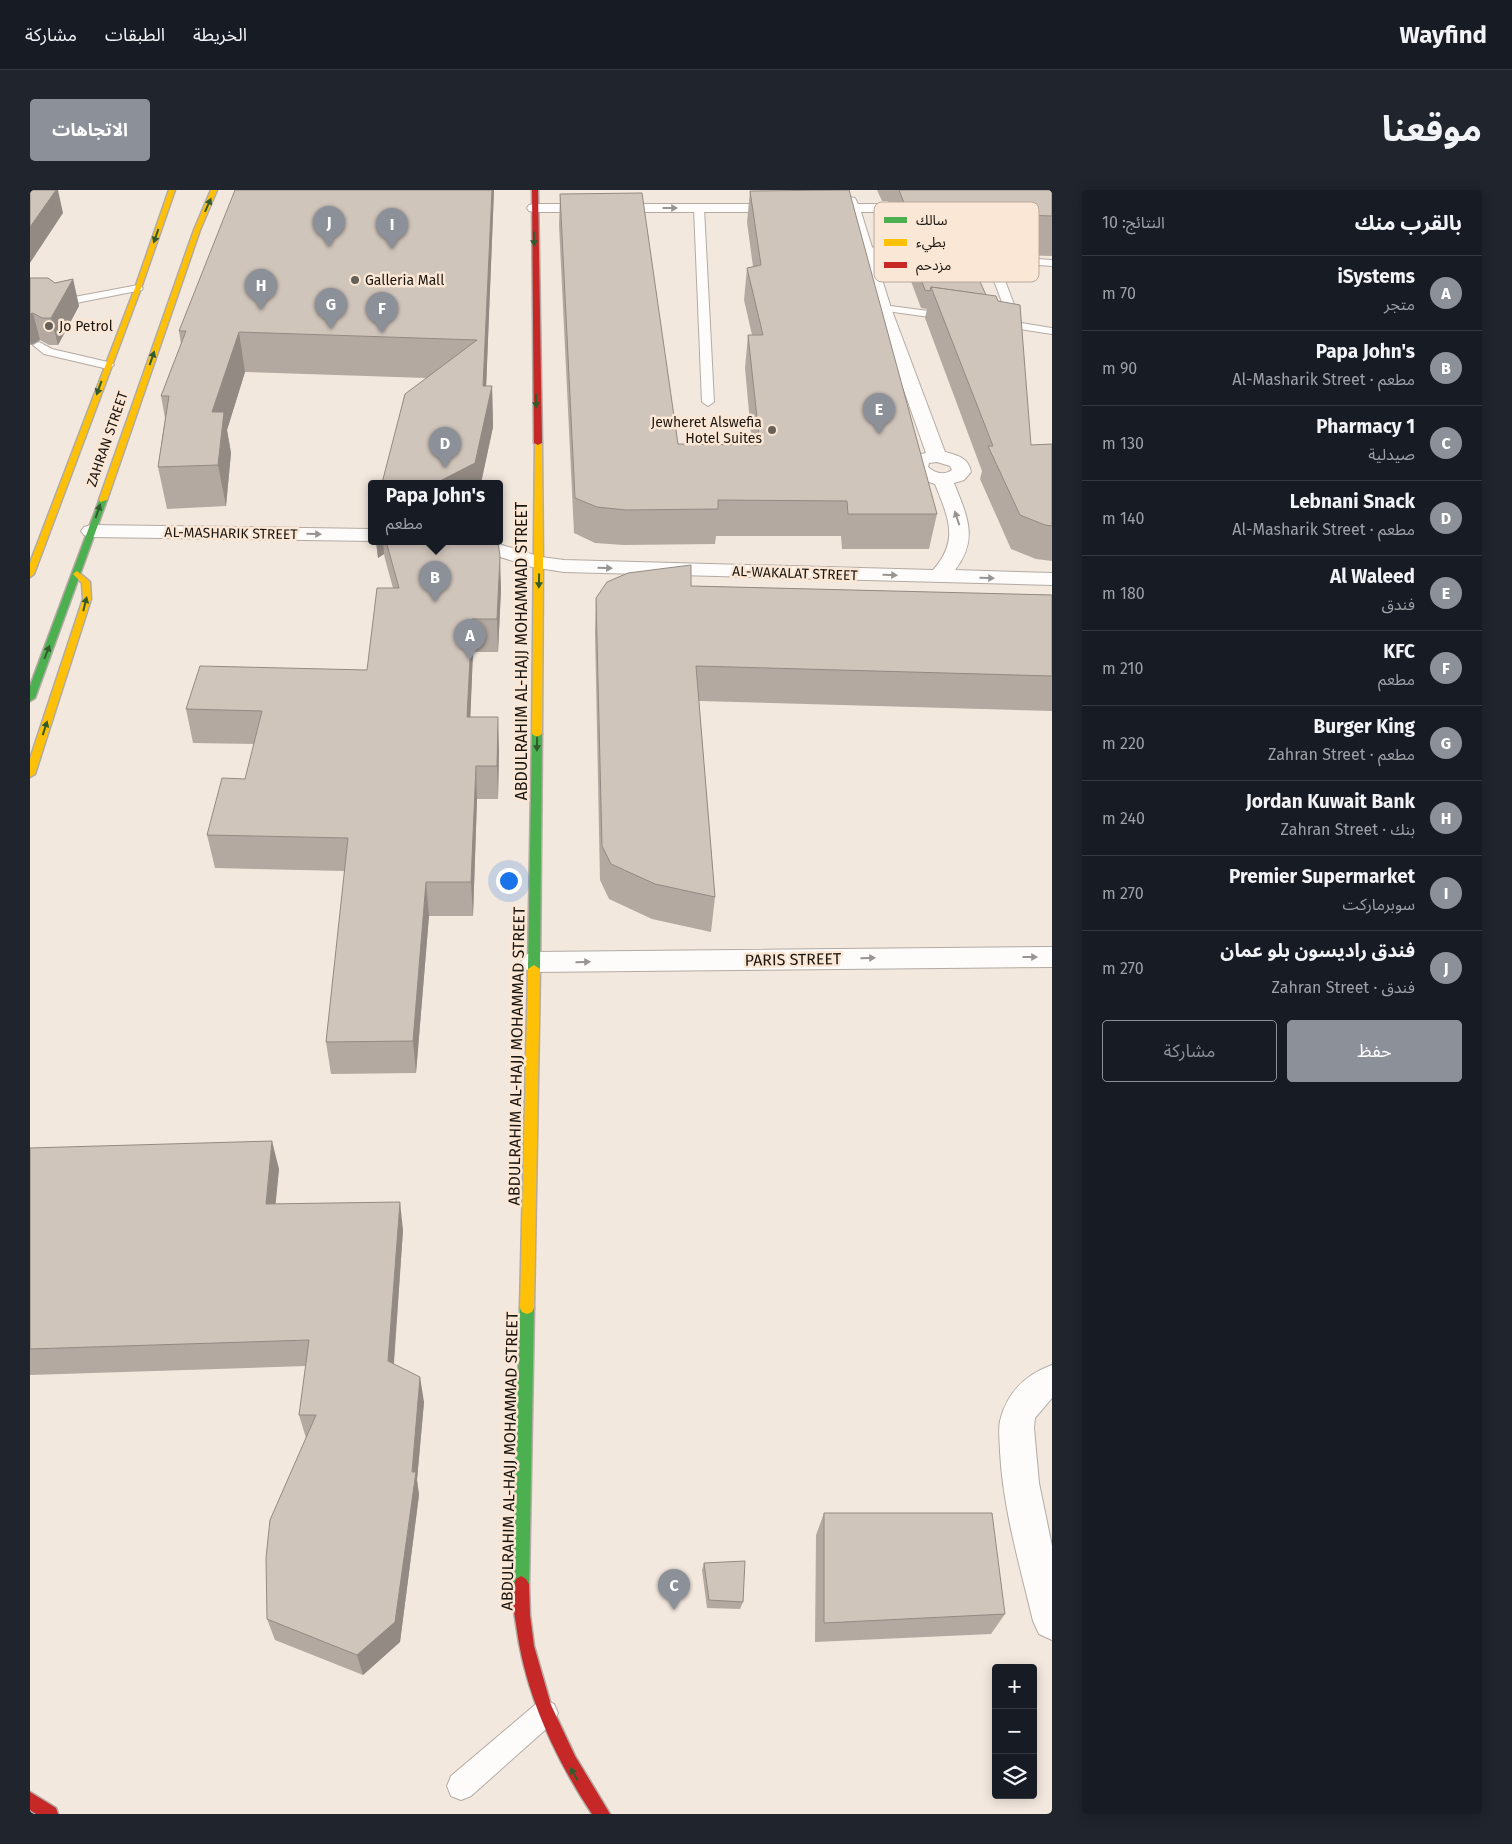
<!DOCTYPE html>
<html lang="ar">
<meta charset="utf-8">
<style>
:root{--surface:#171b24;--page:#20242c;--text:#f1f3f6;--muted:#9ea1a6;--line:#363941;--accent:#8c9099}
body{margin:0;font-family:"Fira Sans","Noto Sans Arabic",sans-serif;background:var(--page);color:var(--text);direction:rtl}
.controls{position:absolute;right:15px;bottom:15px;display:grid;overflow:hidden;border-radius:5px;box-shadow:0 2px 12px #0003}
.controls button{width:45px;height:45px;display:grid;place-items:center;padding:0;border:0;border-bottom:1px solid var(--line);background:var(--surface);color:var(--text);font:25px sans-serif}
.you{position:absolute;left:478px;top:690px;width:18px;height:18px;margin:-12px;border:4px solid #fff;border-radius:50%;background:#1a73e8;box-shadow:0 0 0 8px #1a73e833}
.badge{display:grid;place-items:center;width:32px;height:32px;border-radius:50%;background:var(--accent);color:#fff;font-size:16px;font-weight:700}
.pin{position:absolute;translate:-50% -41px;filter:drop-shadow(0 1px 2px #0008)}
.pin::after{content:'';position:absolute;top:26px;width:18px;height:15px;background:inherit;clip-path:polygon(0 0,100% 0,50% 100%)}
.popup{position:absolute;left:338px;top:290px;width:135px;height:65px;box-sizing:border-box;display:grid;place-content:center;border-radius:5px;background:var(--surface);filter:drop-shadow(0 1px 4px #0005);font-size:16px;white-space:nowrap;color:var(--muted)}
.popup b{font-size:19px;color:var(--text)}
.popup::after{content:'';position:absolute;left:50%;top:100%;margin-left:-10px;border:10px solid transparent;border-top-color:var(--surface)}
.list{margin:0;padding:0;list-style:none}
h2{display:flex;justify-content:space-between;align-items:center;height:65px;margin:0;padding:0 20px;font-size:21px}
h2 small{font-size:16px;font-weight:400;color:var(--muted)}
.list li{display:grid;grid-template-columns:32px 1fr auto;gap:15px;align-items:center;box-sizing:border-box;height:75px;padding:0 20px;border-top:1px solid var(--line)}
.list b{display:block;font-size:19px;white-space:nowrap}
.list p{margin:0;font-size:16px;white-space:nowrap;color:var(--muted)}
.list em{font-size:16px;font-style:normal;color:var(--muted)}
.actions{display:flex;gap:10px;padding:15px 20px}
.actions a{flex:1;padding:11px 0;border:1px solid var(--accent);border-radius:5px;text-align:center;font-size:18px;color:var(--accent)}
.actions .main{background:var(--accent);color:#fff}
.icon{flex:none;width:28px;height:28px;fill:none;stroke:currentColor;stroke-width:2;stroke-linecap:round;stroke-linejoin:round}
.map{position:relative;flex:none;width:1022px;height:1624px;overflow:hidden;direction:ltr;border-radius:5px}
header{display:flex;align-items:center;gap:30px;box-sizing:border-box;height:70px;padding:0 25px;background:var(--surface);border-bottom:1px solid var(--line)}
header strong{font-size:24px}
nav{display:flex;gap:28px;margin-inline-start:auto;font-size:18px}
.intro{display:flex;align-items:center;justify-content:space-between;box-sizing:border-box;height:120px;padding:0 30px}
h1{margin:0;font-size:35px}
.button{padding:12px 22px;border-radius:5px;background:var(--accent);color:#fff;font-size:18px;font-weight:700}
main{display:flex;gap:30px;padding:0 30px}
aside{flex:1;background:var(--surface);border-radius:5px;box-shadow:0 2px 12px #0003}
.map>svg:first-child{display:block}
</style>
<header>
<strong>Wayfind</strong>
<nav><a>الخريطة</a><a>الطبقات</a><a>مشاركة</a></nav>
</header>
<div class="intro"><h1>موقعنا</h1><a class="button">الاتجاهات</a></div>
<main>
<aside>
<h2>بالقرب منك<small>النتائج: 10</small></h2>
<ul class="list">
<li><span class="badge">A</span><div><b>iSystems</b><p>متجر</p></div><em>70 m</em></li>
<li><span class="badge">B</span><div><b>Papa John's</b><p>مطعم · Al-Masharik Street</p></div><em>90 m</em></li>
<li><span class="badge">C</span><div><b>Pharmacy 1</b><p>صيدلية</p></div><em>130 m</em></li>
<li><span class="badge">D</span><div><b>Lebnani Snack</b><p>مطعم · Al-Masharik Street</p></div><em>140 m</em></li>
<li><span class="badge">E</span><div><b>Al Waleed</b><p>فندق</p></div><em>180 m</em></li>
<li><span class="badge">F</span><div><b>KFC</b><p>مطعم</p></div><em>210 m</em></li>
<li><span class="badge">G</span><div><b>Burger King</b><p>مطعم · Zahran Street</p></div><em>220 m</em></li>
<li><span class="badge">H</span><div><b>Jordan Kuwait Bank</b><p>بنك · Zahran Street</p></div><em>240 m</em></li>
<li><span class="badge">I</span><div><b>Premier Supermarket</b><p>سوبرماركت</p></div><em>270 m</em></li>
<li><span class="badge">J</span><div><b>فندق راديسون بلو عمان</b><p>فندق · Zahran Street</p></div><em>270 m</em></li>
</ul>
<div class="actions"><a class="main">حفظ</a><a>مشاركة</a></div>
</aside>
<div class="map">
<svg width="1022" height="1624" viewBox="0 0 1022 1624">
<rect width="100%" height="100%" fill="#f3e8de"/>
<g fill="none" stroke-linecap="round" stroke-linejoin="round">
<g stroke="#b3aaa3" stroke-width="2">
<g id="lane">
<path d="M 669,15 L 674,18 L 684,212 L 678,216 L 672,212 L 664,18 Z"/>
<path d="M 835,57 L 1022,70 L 1022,76 L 968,72 L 991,133 L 1022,138 L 1022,144 L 962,135 L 960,133 L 962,131 L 979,131 L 957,72 L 831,62 L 830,60 Z"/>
<path d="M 108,95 L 113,98 L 112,100 L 46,113 L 32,119 L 26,116 L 39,108 Z"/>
<path d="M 853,115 L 921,124 L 927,127 L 921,130 L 849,120 L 847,118 Z"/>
<path d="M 9,152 L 22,159 L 82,173 L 84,175 L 78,179 L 14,164 L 3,155 Z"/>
<path d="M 515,1510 L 524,1514 L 528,1523 L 524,1532 L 441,1606 L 431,1610 L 421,1606 L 417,1596 L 421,1586 L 506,1514 Z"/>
</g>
</g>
<g stroke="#b3aaa3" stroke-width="2">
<g id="street">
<path d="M 820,7 L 825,8 L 828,14 L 895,14 L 900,15 L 902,18 L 900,21 L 895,22 L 831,22 L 861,118 L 915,262 C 927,265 939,268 941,282 L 934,290 L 924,293 C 937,326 949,349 925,380 L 1022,383 L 1022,395 L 534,382 L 502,377 L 432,355 L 429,351 L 459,351 L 511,367 L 534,370 L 903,380 C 930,350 918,327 905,294 L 890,289 L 879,277 L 885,265 L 896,263 L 845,118 L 816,22 L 504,22 L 499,21 L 497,18 L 499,15 L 504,14 L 814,14 L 815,8 ZM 907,272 L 920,276 L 922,280 C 913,286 905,283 898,277 L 899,273 Z"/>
<path d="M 61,335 L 341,339 L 342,351 L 61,347 L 54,345 L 51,341 L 54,337 Z"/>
<path d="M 1022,757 L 1022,777 L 504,782 L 495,779 L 491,772 L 495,765 L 504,762 Z"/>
<path d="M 1022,1175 L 1022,1208 L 1005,1228 L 1004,1238 L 1009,1293 L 1022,1356 L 1022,1450 L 1009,1444 L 1003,1431 C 990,1376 973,1319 970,1262 C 970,1252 968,1241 970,1231 C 977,1202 995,1185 1022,1175 Z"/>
</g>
</g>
<g stroke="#b3aaa3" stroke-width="3">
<g id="fast">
<path d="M 70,308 L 77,310 L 5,508 L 0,511 L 0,496 Z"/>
<path d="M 507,541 L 512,544 L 510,779 L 504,783 L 498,779 L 502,544 Z"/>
<path d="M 497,1112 L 502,1114 L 504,1118 L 499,1394 L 496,1399 L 491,1402 L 486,1399 L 483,1394 L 490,1118 L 492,1114 Z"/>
</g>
</g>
<g stroke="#b3aaa3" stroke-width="3">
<g id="slow">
<path d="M 139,0 L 145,0 L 111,98 L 4,384 L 0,387 L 0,373 L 105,98 Z"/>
<path d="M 181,0 L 187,0 L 170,40 L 77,310 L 70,312 L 69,310 L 164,40 Z"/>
<path d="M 505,251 L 512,253 L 513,373 L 512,544 L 507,547 L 502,544 Z"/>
<path d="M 47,381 L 60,392 L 61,409 L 5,584 L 0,587 L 0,569 L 53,409 L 52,393 L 43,384 Z"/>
<path d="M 504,775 L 510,779 L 504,1118 L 502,1122 L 497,1124 L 492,1122 L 490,1118 L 498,779 Z"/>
</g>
</g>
<g stroke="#b3aaa3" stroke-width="3">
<g id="jam">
<path d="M 502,0 L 508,0 L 512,253 L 508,255 L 504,253 Z"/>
<path d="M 491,1386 L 496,1389 L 499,1394 L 500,1425 L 504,1456 L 521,1515 L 545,1566 L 580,1624 L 562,1624 C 524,1566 495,1504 486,1434 C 484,1421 480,1401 486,1389 Z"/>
<path d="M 0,1602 L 26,1618 L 28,1624 L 6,1624 L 0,1620 Z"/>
</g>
</g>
<use href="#lane" fill="#fdfcfa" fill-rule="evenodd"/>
<use href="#street" fill="#fdfcfa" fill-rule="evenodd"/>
<use href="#fast" fill="#4caf50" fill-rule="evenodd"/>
<use href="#slow" fill="#ffc107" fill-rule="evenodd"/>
<use href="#jam" fill="#c62828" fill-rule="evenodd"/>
</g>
<g fill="#b3a9a1">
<path d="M 464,0 L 456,196 L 462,196 L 463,237 L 451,293 L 352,293 L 396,188 L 215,182 L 197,240 L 201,263 L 196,316 L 137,319 L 128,277 L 135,228 L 131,206 L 151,154 L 149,141 Z"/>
<path d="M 847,0 L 1022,0 L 1022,66 L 984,65 L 937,62 L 1001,255 L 1022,254 L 1022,371 L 1006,369 L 981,359 L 950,289 L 952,281 L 895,128 L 897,119 L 891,118 L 872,67 L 874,58 L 869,57 L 856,24 L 858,11 L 852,11 Z"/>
<path d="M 720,1 L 907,324 L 899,359 L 812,359 L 811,346 L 686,346 L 685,354 L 594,355 L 565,353 L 544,343 L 529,35 L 530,4 L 648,254 L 722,255 L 715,178 L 718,145 L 722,145 L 714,110 L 717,78 L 723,77 L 717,32 Z"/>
<path d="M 0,88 L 25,93 L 43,89 L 49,116 L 28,155 L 19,155 L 10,150 L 0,155 Z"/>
<path d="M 346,351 L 467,351 L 471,399 L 468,462 L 443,462 L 440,527 L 469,560 L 468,609 L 447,609 L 443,726 L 399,726 L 386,883 L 301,884 L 296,852 L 315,681 L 185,678 L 177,645 L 215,589 L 224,554 L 163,553 L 156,519 L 337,480 L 363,398 L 355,369 L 354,364 L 348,368 Z"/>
<path d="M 661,396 L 1022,405 L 1022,521 L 669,511 L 685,707 L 681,742 L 622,729 L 579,709 L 570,690 L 565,442 L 566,408 Z"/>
<path d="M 0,958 L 249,979 L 245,1014 L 373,1040 L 364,1174 L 394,1212 L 387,1290 L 389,1305 L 370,1452 L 333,1485 L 245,1450 L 237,1429 L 276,1248 L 269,1225 L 276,1176 L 0,1185 Z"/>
<path d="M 794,1323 L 975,1424 L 961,1444 L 785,1452 L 786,1345 Z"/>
<path d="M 674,1373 L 713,1412 L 710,1419 L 677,1418 L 672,1380 Z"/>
</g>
<g fill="#928a83">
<path d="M 26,0 L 28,0 L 33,23 L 0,73 L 0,37 Z"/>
<path d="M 462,0 L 464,0 L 455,226 L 462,196 L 463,237 L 451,293 L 406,293 L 453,196 Z"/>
<path d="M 43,89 L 49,116 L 28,155 L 21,128 Z"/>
<path d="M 3,123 L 10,150 L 1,155 L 0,150 L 0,124 Z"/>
<path d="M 209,142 L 215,182 L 197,240 L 201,263 L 196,316 L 188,275 L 182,222 Z"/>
<path d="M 346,351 L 353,351 L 354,364 L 348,368 Z"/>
<path d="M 470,366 L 471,399 L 468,462 L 467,429 Z"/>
<path d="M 442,429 L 443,462 L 439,561 L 437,527 Z"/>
<path d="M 468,527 L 469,560 L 468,609 L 467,576 Z"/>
<path d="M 446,576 L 447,609 L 443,726 L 441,692 Z"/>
<path d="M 396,692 L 399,726 L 386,883 L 383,851 Z"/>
<path d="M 242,951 L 249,979 L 243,1041 L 236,1014 Z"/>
<path d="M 370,1012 L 373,1040 L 362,1197 L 358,1171 Z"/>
<path d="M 390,1187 L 394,1212 L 387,1290 L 389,1305 L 370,1452 L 333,1485 L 327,1465 L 382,1282 Z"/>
</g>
<g fill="#d0c5bb" stroke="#928a83">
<path d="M 0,0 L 26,0 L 0,37 Z"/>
<path d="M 205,0 L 462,0 L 453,196 L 462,196 L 445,273 L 406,293 L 352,293 L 375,204 L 447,150 L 209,142 L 182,222 L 194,222 L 188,275 L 128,277 L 139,206 L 131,206 L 156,141 L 149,141 Z"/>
<path d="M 819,0 L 907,324 L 818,324 L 817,311 L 688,310 L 688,319 L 596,320 L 567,317 L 545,308 L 530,4 L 612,3 L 648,254 L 730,255 L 718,145 L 733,145 L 717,78 L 731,75 L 720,1 Z"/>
<path d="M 869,0 L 1022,0 L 1022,26 L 993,25 L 876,18 Z"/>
<path d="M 876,49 L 933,54 L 956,105 L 901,97 L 900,101 L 895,100 Z"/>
<path d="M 0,88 L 18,88 L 25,93 L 43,89 L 21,128 L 12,128 L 3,123 L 0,124 Z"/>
<path d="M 901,97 L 966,106 L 968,111 L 990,115 L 1001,255 L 1022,254 L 1022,336 L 1015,335 L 990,325 L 958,256 L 963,256 Z"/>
<path d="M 356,351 L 467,351 L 468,352 L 470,366 L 467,429 L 442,429 L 437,527 L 468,527 L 467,576 L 446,576 L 441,692 L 396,692 L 383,851 L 296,852 L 318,648 L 177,645 L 192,588 L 215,589 L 232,521 L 156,519 L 170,476 L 337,480 L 347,398 L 369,398 Z"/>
<path d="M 661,375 L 661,396 L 1022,405 L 1022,486 L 666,476 L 685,707 L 625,694 L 581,674 L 572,656 L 566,408 L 577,392 L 598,383 Z"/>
<path d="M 242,951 L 236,1014 L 370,1012 L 358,1171 L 390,1187 L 382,1282 L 386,1282 L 365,1432 L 327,1465 L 237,1429 L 236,1368 L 240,1330 L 286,1225 L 269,1225 L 279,1150 L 0,1159 L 0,958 Z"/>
<path d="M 794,1323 L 962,1323 L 975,1424 L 794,1433 Z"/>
<path d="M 715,1371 L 713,1412 L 679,1410 L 674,1373 Z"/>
</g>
<defs><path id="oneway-solid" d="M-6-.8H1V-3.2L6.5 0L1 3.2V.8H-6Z" transform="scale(1.25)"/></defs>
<g fill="#325b2d">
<use href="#oneway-solid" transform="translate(178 15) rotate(-66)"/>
<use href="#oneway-solid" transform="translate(126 46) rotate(109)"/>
<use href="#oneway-solid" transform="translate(504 49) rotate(89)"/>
<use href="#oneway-solid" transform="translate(122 168) rotate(-71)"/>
<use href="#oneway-solid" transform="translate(69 198) rotate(110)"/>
<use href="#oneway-solid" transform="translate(506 211) rotate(89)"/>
<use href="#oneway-solid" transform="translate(68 321) rotate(-71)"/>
<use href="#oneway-solid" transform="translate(509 391) rotate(91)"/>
<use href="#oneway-solid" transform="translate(55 414) rotate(-76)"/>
<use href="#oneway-solid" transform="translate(17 462) rotate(-69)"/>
<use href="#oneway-solid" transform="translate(15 538) rotate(-72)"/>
<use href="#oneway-solid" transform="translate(507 554) rotate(91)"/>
<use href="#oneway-solid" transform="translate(544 1584) rotate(-120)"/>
</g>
<g fill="#989491">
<use href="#oneway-solid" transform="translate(640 18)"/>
<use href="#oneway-solid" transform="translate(927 328) rotate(-108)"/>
<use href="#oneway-solid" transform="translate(284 344) rotate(1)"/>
<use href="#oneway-solid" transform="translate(575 378) rotate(2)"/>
<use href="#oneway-solid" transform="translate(860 385) rotate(2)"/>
<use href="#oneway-solid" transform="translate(957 388) rotate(1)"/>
<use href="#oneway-solid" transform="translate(1000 767)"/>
<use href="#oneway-solid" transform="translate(838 768) rotate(-1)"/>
<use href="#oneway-solid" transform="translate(553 772) rotate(-1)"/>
</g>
<g fill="#676058" stroke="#fbe7d6" stroke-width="2">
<circle cx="325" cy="90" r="5"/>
<circle cx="19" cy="136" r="5"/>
<circle cx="742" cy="240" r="5"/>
</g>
<g text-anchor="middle" stroke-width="5" stroke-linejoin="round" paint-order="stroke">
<g font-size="14" fill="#1c1610" stroke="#fbe7d6" text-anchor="start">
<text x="335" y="95">Galleria Mall</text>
<text x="29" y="141">Jo Petrol</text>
<text x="732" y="237" text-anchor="end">Jewheret Alswefia<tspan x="732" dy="16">Hotel Suites</tspan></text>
</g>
<g font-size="14" fill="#1c1610" stroke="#fbe7d6">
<text transform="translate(77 249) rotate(-71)" y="5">ZAHRAN STREET</text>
<text transform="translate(201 343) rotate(1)" y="5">AL-MASHARIK STREET</text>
<text transform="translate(765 383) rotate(2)" y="5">AL-WAKALAT STREET</text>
</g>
<g font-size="16" fill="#1c1610" stroke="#fbe7d6">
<text transform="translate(491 461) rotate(-90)" y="6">ABDULRAHIM AL-HAJJ MOHAMMAD STREET</text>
<text transform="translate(763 769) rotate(-1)" y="6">PARIS STREET</text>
<text transform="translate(486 866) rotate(-89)" y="6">ABDULRAHIM AL-HAJJ MOHAMMAD STREET</text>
<text transform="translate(479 1271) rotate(-89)" y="6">ABDULRAHIM AL-HAJJ MOHAMMAD STREET</text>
</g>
</g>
<rect x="844" y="12" width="165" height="80" rx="8" fill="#fbe7d6" stroke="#b8a89b" stroke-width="1"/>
<rect x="854" y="27" width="23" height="6" fill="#4caf50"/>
<rect x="854" y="49" width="23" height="7" fill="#ffc107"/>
<rect x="854" y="72" width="23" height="6" fill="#c62828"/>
<g font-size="14" fill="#1c1610">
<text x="886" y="35">سالك</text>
<text x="886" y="57">بطيء</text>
<text x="886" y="80">مزدحم</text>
</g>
</svg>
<div class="controls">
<button>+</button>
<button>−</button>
<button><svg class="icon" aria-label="layers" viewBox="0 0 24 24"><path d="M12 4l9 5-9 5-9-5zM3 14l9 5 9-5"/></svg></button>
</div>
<div class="you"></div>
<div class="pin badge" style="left:440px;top:470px">A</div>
<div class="pin badge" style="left:405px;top:412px">B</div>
<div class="popup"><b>Papa John's</b>مطعم</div>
<div class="pin badge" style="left:644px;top:1420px">C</div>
<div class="pin badge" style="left:415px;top:278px">D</div>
<div class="pin badge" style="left:849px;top:244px">E</div>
<div class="pin badge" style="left:352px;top:143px">F</div>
<div class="pin badge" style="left:301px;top:139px">G</div>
<div class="pin badge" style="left:231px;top:120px">H</div>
<div class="pin badge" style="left:362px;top:59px">I</div>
<div class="pin badge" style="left:299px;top:57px">J</div>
</div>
</main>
